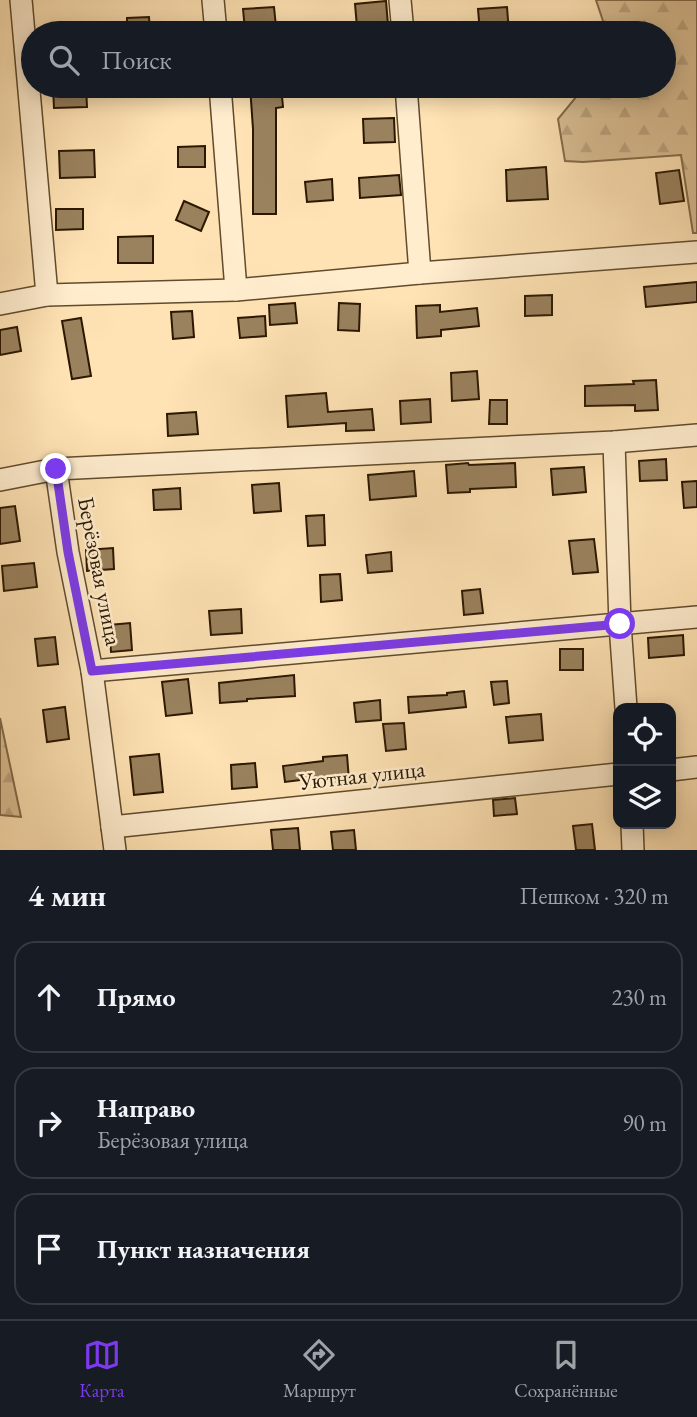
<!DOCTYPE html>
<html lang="ru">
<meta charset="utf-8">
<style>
:root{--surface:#171b24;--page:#20242c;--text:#f1f3f6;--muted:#9ea1a6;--line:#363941;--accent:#7c3aed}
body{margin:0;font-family:"EB Garamond",serif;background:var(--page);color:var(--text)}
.controls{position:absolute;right:21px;bottom:21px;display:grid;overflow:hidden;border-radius:14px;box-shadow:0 4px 18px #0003}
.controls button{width:63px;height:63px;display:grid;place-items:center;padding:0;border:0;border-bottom:2px solid var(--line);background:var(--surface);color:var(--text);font:35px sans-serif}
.stop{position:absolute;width:21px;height:21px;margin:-16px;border:5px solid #7c3aed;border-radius:50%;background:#fff}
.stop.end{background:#7c3aed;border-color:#fff;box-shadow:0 2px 7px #0008}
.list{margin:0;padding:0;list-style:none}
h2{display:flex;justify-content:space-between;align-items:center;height:91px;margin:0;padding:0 28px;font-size:30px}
h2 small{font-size:23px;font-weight:400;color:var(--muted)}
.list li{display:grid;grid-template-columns:46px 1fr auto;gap:21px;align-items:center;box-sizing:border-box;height:112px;margin:0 14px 14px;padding:0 14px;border:2px solid var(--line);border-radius:21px}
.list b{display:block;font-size:26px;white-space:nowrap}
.list p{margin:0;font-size:23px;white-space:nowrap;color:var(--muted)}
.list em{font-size:23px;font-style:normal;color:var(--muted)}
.icon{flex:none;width:38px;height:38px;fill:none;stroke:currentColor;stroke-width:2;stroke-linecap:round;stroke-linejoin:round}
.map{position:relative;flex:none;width:697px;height:850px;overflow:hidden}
.search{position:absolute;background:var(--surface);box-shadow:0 4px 18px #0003;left:21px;right:21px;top:21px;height:77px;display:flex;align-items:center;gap:18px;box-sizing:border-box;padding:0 24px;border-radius:38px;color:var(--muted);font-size:26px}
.sheet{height:469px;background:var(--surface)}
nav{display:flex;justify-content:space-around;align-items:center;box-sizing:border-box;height:98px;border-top:2px solid var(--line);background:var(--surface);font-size:19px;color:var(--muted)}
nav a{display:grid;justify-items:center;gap:4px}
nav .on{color:var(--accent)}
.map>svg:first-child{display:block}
</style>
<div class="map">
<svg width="697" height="850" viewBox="0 0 697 850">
<defs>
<pattern id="forest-firs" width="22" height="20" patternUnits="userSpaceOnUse" patternTransform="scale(1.75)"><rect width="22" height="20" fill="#dbc095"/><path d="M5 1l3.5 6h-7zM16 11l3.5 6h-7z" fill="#bca47f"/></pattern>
</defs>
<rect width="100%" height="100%" fill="#ffe3b4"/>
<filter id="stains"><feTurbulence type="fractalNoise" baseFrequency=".00286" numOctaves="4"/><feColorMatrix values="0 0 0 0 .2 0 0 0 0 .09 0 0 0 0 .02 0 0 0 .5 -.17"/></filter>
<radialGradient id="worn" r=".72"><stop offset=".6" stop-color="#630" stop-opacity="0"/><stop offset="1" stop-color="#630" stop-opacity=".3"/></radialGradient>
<g fill="url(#forest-firs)" stroke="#846c4a" stroke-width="2">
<path d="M 596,0 L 697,0 L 697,233 L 693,233 L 681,155 L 583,162 L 565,161 L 558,119 L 585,86 L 664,86 L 664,33 L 607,33 Z"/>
<path d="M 0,718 L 21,817 L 0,815 Z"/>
</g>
<g fill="#9a825e" stroke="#2c1800" stroke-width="2">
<path d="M 386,1 L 388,25 L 357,27 L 355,4 Z"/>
<path d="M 274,7 L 276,27 L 245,30 L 243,9 Z"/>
<path d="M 507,7 L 509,33 L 480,33 L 478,9 Z"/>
<path d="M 149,17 L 150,33 L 127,33 L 127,18 Z"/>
<path d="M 86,86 L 87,107 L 54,108 L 53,88 Z"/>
<path d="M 250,86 L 281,86 L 283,107 L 276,108 L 276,214 L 253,214 L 253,129 Z"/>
<path d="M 394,118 L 395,142 L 364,143 L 363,119 Z"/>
<path d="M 205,146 L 205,167 L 178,167 L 178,147 Z"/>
<path d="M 94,150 L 95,177 L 60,178 L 59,151 Z"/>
<path d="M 546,167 L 548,199 L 507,201 L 506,170 Z"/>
<path d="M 679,170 L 684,201 L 660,204 L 656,173 Z"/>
<path d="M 399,175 L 401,195 L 360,198 L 359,178 Z"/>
<path d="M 332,179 L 333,200 L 307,202 L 305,182 Z"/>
<path d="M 184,201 L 209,212 L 201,231 L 176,220 Z"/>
<path d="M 56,209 L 83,209 L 83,229 L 56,230 Z"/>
<path d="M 153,236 L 153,263 L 118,263 L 118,237 Z"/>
<path d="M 697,282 L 697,302 L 646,307 L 644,287 Z"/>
<path d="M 552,295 L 552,315 L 525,316 L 525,296 Z"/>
<path d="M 295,303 L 297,323 L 270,325 L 269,305 Z"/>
<path d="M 339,303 L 360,304 L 359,331 L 338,330 Z"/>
<path d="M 440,305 L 440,312 L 477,308 L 479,326 L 441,330 L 441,336 L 417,338 L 416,306 Z"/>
<path d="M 192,311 L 194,337 L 173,339 L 171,312 Z"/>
<path d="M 265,316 L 266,336 L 240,338 L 238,318 Z"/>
<path d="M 81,318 L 91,376 L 72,379 L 62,321 Z"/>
<path d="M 17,327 L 21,351 L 0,355 L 0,330 Z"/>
<path d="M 477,371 L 479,399 L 452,401 L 451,373 Z"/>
<path d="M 656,380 L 658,410 L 635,411 L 635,405 L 585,406 L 585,386 L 634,384 L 633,381 Z"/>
<path d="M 326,393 L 328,412 L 372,409 L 374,430 L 346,431 L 346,423 L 288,427 L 286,396 Z"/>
<path d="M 430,399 L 431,422 L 401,424 L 400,401 Z"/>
<path d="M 490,400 L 507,400 L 507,424 L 489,424 Z"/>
<path d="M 196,412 L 198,434 L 168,436 L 167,414 Z"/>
<path d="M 666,459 L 667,480 L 640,481 L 639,461 Z"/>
<path d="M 468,463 L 469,465 L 515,463 L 516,487 L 470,489 L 470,492 L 448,493 L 446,465 Z"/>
<path d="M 584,467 L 586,492 L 553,495 L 551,469 Z"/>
<path d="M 414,471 L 416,496 L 370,500 L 368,475 Z"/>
<path d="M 697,481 L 697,507 L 684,508 L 682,482 Z"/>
<path d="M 279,483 L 281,511 L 254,513 L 252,485 Z"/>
<path d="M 180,488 L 181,509 L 154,510 L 153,490 Z"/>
<path d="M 15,506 L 20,541 L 0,544 L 0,508 Z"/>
<path d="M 324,515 L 325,545 L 308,546 L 306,516 Z"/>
<path d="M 594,539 L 598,572 L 573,574 L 569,541 Z"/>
<path d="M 113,548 L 114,569 L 87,571 L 86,550 Z"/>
<path d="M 391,552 L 392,571 L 368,573 L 366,555 Z"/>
<path d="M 34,563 L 37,587 L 4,591 L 2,566 Z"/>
<path d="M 340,574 L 342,600 L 321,602 L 320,575 Z"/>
<path d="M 480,589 L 483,613 L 464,615 L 462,591 Z"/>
<path d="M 241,609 L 242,633 L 211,635 L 209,611 Z"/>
<path d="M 130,623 L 132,650 L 111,652 L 109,625 Z"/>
<path d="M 683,635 L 684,655 L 649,658 L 648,638 Z"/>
<path d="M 55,637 L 58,664 L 38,666 L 35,639 Z"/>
<rect x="560" y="649" width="23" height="21"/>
<path d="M 294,675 L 295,696 L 247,699 L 247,701 L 220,703 L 219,683 Z"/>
<path d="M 188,679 L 192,713 L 166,716 L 162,682 Z"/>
<path d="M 507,681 L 509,703 L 494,705 L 491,682 Z"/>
<path d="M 464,691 L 466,707 L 409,713 L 408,697 L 447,695 L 447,693 Z"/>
<path d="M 380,700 L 381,720 L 356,722 L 354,703 Z"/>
<path d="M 65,707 L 69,739 L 47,742 L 43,710 Z"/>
<path d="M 541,714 L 543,740 L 509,743 L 506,717 Z"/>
<path d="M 404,723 L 406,749 L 386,751 L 383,724 Z"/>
<path d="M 159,754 L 163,792 L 134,795 L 130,757 Z"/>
<path d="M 347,755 L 349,780 L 325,782 L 325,777 L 285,782 L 283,766 L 323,761 L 323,757 Z"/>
<path d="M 255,763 L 257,787 L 232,789 L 231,765 Z"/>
<path d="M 515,798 L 517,814 L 494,816 L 493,800 Z"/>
<path d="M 592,824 L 595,850 L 576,850 L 573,826 Z"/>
<path d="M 298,828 L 300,850 L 273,850 L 271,830 Z"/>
<path d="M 354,830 L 356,850 L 333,850 L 331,832 Z"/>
</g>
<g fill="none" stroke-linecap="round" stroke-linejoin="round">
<g stroke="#614b2d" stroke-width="24">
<g id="minor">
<path d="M 21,0 L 47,295"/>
<path d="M 213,0 L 216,33"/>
<path d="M 400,0 L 403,33"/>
<path d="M 220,86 L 236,290"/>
<path d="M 406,86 L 420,273"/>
<path d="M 0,304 L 47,295 L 236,290 L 420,273 L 697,252"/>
<path d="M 614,442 L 620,624 L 626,708"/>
<path d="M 56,469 L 68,552 L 92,671 L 115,850"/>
<path d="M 0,480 L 56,469 L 614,442 L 697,435"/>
<path d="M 92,671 L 697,617"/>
<path d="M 671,770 L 697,767"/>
<path d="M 632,824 L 633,850"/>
<path d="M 112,827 L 618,774"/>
</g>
</g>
<use href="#minor" stroke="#ffedce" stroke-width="21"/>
</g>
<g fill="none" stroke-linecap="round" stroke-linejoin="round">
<path stroke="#7c3aed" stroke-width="9" d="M 56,469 L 68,552 L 92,671 L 620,624"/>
</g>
<g text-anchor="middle" stroke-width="5" stroke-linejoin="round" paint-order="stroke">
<g font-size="23" fill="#2c1800" stroke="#ffedce">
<text transform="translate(100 571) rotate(79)" y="8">Берёзовая улица</text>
<text transform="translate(362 775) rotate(-6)" y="8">Уютная улица</text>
</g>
</g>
<rect width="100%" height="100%" filter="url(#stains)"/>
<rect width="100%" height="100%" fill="url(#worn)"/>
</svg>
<div class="controls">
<button><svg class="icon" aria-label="locate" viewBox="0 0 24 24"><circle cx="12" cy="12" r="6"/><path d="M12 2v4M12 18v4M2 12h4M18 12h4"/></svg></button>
<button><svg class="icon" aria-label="layers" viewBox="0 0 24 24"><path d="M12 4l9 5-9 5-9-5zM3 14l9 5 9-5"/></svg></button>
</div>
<div class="stop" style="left:620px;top:624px"></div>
<div class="stop end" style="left:56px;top:469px"></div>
<div class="search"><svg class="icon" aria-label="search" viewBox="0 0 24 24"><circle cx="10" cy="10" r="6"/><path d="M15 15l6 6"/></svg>Поиск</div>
</div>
<section class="sheet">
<h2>4 мин<small>Пешком · 320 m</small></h2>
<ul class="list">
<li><svg class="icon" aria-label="ahead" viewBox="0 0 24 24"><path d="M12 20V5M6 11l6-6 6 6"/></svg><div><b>Прямо</b></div><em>230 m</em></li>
<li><svg class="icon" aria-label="right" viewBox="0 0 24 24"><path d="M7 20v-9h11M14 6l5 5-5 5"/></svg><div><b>Направо</b><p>Берёзовая улица</p></div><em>90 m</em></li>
<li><svg class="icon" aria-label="arrive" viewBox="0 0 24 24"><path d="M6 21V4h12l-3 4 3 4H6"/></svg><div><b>Пункт назначения</b></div></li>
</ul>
</section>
<nav>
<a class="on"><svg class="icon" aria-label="map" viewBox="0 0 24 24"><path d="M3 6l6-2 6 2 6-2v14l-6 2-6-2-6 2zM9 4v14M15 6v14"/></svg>Карта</a>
<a><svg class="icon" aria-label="directions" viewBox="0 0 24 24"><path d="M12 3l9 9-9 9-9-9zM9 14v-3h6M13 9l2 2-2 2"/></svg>Маршрут</a>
<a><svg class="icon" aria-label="saved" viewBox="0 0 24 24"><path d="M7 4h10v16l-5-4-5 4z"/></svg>Сохранённые</a>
</nav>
